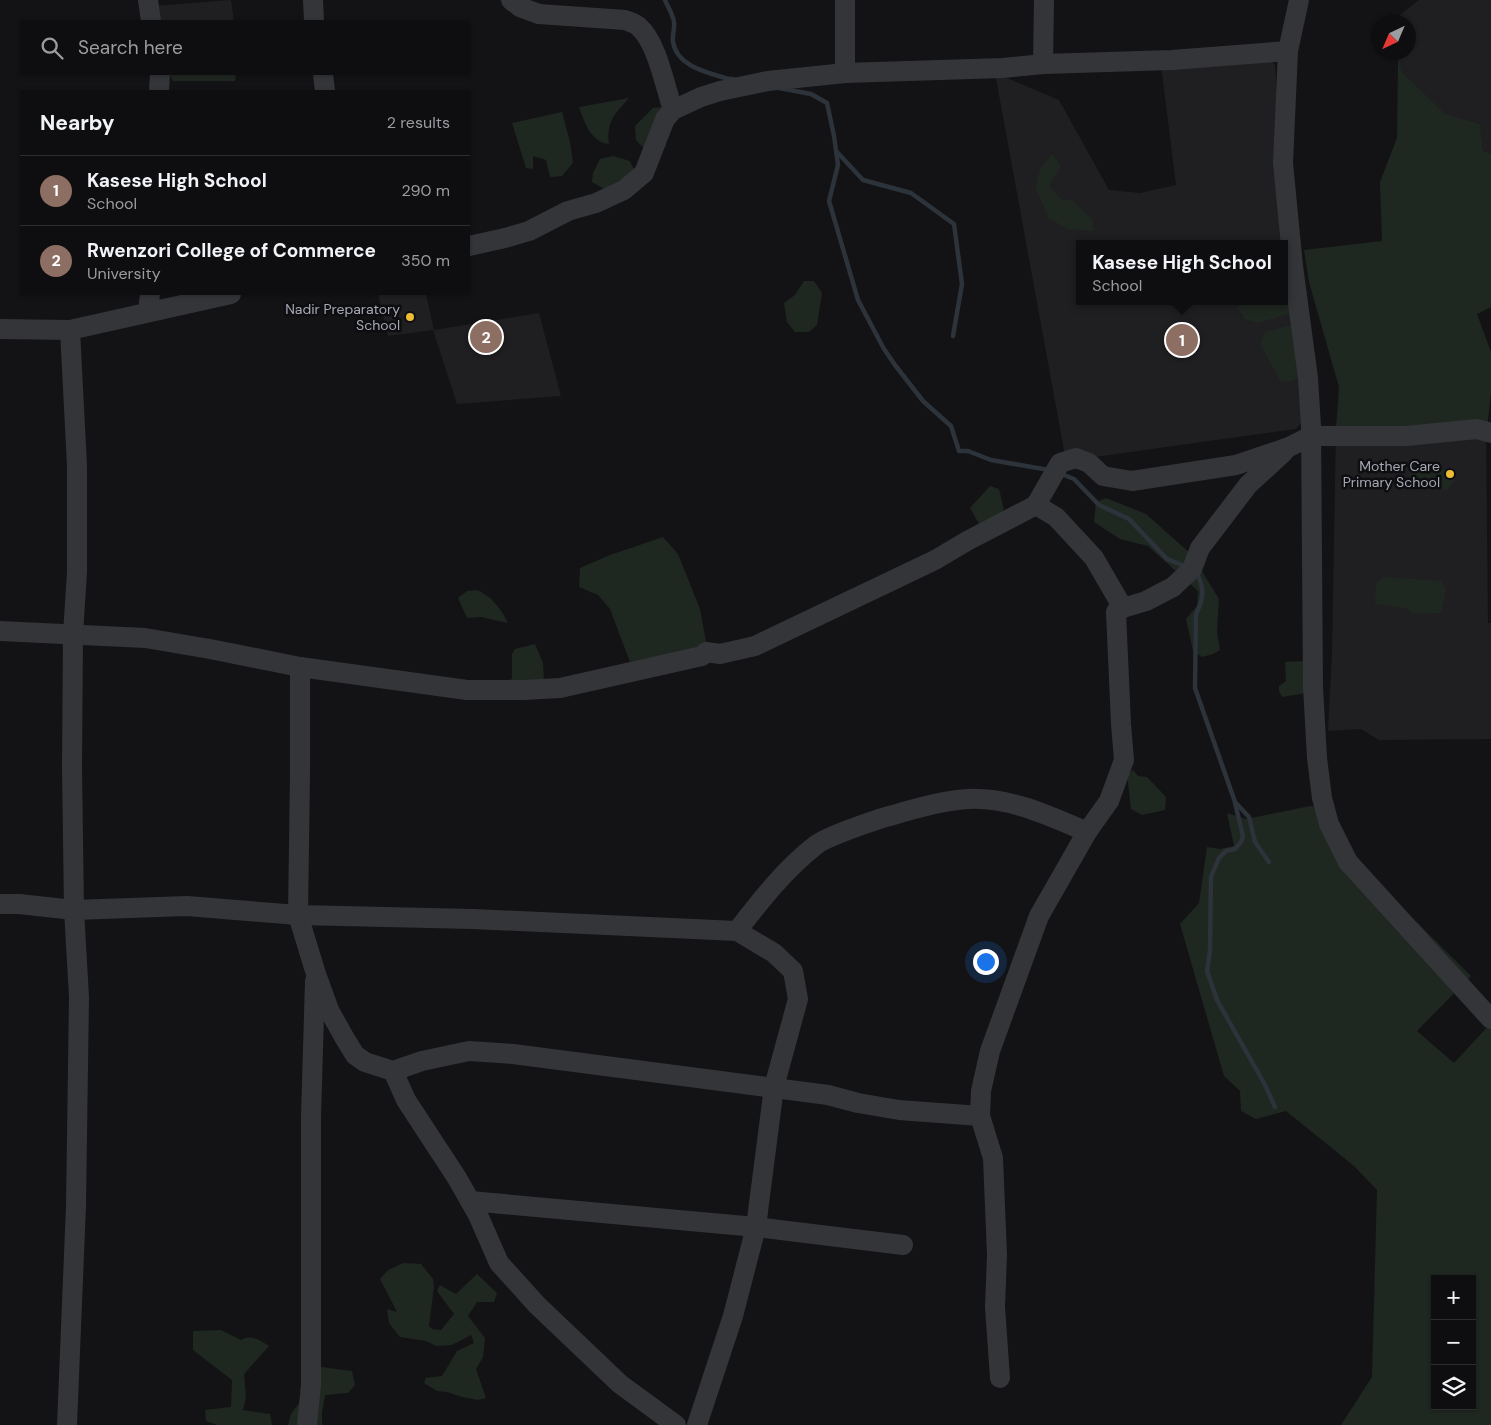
<!DOCTYPE html>
<meta charset="utf-8">
<style>
:root{--surface:#0e0e10;--page:#1c1c1e;--text:#f1f3f6;--muted:#9b9c9f;--line:#2e2e30;--accent:#0f766e}
body{margin:0;font-family:"DM Sans",sans-serif;background:var(--page);color:var(--text)}
.controls{position:absolute;right:15px;bottom:15px;display:grid;overflow:hidden;border-radius:0px;box-shadow:0 1px 4px #0004}
.controls button{width:45px;height:45px;display:grid;place-items:center;padding:0;border:0;border-bottom:1px solid var(--line);background:var(--surface);color:var(--text);font:25px sans-serif}
.compass{position:absolute;left:1371px;top:15px;width:45px;height:45px;border-radius:50%;background:var(--surface);box-shadow:0 1px 4px #0004;rotate:224deg}
.you{position:absolute;left:985px;top:961px;width:18px;height:18px;margin:-12px;border:4px solid #fff;border-radius:50%;background:#1a73e8;box-shadow:0 0 0 8px #1a73e833}
.badge{display:grid;place-items:center;width:32px;height:32px;border-radius:50%;background:var(--accent);color:#fff;font-size:16px;font-weight:700}
.pin{position:absolute;translate:-50% -50%;border:2px solid #fff;box-shadow:0 1px 5px #0006}
.popup{position:absolute;left:1076px;top:240px;width:212px;height:65px;box-sizing:border-box;display:grid;place-content:center;border-radius:0px;background:var(--surface);filter:drop-shadow(0 1px 4px #0005);font-size:16px;white-space:nowrap;color:var(--muted)}
.popup b{font-size:19px;color:var(--text)}
.popup::after{content:'';position:absolute;left:50%;top:100%;margin-left:-10px;border:10px solid transparent;border-top-color:var(--surface)}
.list{margin:0;padding:0;list-style:none}
h2{display:flex;justify-content:space-between;align-items:center;height:65px;margin:0;padding:0 20px;font-size:21px}
h2 small{font-size:16px;font-weight:400;color:var(--muted)}
.list li{display:grid;grid-template-columns:32px 1fr auto;gap:15px;align-items:center;box-sizing:border-box;height:70px;padding:0 20px;border-top:1px solid var(--line)}
.list b{display:block;font-size:19px;white-space:nowrap}
.list p{margin:0;font-size:16px;white-space:nowrap;color:var(--muted)}
.list em{font-size:16px;font-style:normal;color:var(--muted)}
.icon{flex:none;width:28px;height:28px;fill:none;stroke:currentColor;stroke-width:2;stroke-linecap:round;stroke-linejoin:round}
.map{position:relative;flex:none;width:1491px;height:1425px;overflow:hidden}
.search{position:absolute;background:var(--surface);box-shadow:0 1px 4px #0004;left:20px;top:20px;width:450px;height:55px;display:flex;align-items:center;gap:12px;box-sizing:border-box;padding:0 18px;border-radius:0px;color:var(--muted);font-size:19px}
.panel{position:absolute;background:var(--surface);box-shadow:0 1px 4px #0004;left:20px;top:90px;width:450px;height:205px;border-radius:0px}
.map>svg:first-child{display:block}
</style>
<div class="map">
<svg width="1491" height="1425" viewBox="0 0 1491 1425">
<rect width="100%" height="100%" fill="#131315"/>
<g fill="#1f1f22" fill-rule="evenodd">
<path d="M 231,0 L 234,21 L 154,21 L 153,6 Z"/>
<path d="M 1419,0 L 1491,0 L 1491,153 L 1483,151 L 1480,124 L 1445,115 L 1402,72 L 1395,53 L 1408,52 L 1408,22 L 1391,22 Z"/>
<path d="M 1266,56 L 1275,65 L 1281,155 L 1304,419 L 1296,429 L 1066,461 L 995,73 L 1059,100 L 1109,190 L 1140,193 L 1176,185 L 1161,65 ZM 1080,244 L 1284,244 L 1284,301 L 1080,301 Z"/>
<path d="M 378,294 L 426,294 L 434,330 L 539,313 L 561,396 L 457,404 L 433,330 L 388,336 Z"/>
<path d="M 1336,428 L 1486,437 L 1488,623 L 1491,623 L 1491,739 L 1379,740 L 1361,729 L 1328,731 L 1332,654 Z"/>
</g>
<g fill="#1f2721" fill-rule="evenodd">
<path d="M 1398,60 L 1402,72 L 1445,114 L 1480,124 L 1483,151 L 1491,153 L 1491,307 L 1477,314 L 1491,352 L 1491,393 L 1486,437 L 1336,428 L 1339,387 L 1309,282 L 1304,250 L 1382,241 L 1380,182 L 1397,138 Z"/>
<path d="M 169,74 L 236,74 L 235,81 L 173,81 Z"/>
<path d="M 629,98 C 615,114 606,122 609,144 C 591,143 584,121 579,107 Z"/>
<path d="M 662,107 L 666,147 L 647,152 L 636,140 L 635,126 L 653,108 Z"/>
<path d="M 562,112 L 570,142 L 573,163 L 562,176 L 550,177 L 546,160 L 533,156 L 533,169 L 526,168 L 512,123 Z"/>
<path d="M 1052,154 L 1061,166 L 1049,186 L 1063,201 L 1071,199 L 1092,219 L 1094,231 L 1067,229 L 1049,218 L 1036,189 L 1040,169 Z"/>
<path d="M 613,156 L 630,161 L 638,178 L 618,197 L 592,182 L 593,173 L 600,159 Z"/>
<path d="M 1285,269 L 1296,294 L 1289,314 L 1258,323 L 1244,319 L 1238,308 L 1239,301 L 1284,301 Z"/>
<path d="M 804,281 L 814,281 L 822,293 L 817,325 L 809,332 L 795,332 L 787,322 L 784,303 L 795,295 Z"/>
<path d="M 1296,324 L 1310,372 L 1292,381 L 1281,382 L 1260,344 L 1265,332 Z"/>
<path d="M 1414,469 L 1449,470 L 1455,481 L 1447,490 L 1431,488 L 1413,490 L 1409,477 Z"/>
<path d="M 990,486 L 999,489 L 1004,510 L 982,529 L 970,508 Z"/>
<path d="M 1106,498 L 1146,514 L 1192,555 L 1219,599 L 1217,632 L 1220,650 L 1213,654 L 1202,657 L 1193,651 L 1186,619 L 1197,606 L 1198,591 L 1148,546 L 1120,539 L 1094,522 L 1096,502 Z"/>
<path d="M 663,537 L 678,554 L 700,609 L 707,647 L 630,662 L 610,609 L 598,595 L 579,587 L 580,568 L 610,555 Z"/>
<path d="M 1384,577 L 1442,581 L 1446,590 L 1441,613 L 1413,614 L 1406,608 L 1375,604 L 1376,583 Z"/>
<path d="M 476,590 C 489,593 503,611 508,623 L 481,617 L 467,618 L 458,598 L 467,591 Z"/>
<path d="M 535,644 L 543,663 L 544,680 L 506,681 L 512,679 L 512,654 L 515,649 Z"/>
<path d="M 1303,661 L 1306,693 L 1282,697 L 1279,691 L 1279,686 L 1286,681 L 1285,662 Z"/>
<path d="M 1133,770 L 1138,776 L 1147,777 L 1166,797 L 1165,810 L 1142,815 L 1131,809 L 1127,775 Z"/>
<path d="M 1310,806 L 1321,807 L 1331,837 L 1471,976 L 1417,1031 L 1454,1063 L 1491,1023 L 1491,1425 L 1341,1425 L 1372,1377 L 1377,1190 L 1354,1166 L 1286,1111 L 1256,1119 L 1241,1111 L 1240,1091 L 1224,1076 L 1180,924 L 1199,903 L 1207,847 L 1220,849 L 1234,846 L 1227,813 L 1246,819 ZM 1435,1279 L 1472,1279 L 1472,1406 L 1435,1406 Z"/>
<path d="M 403,1263 L 421,1264 L 433,1279 L 434,1287 L 429,1326 L 432,1329 L 441,1330 L 454,1314 L 437,1291 L 440,1285 L 456,1294 L 477,1274 L 497,1293 L 494,1302 L 477,1302 L 468,1316 L 485,1338 L 483,1357 L 476,1369 L 486,1398 L 478,1400 L 462,1397 L 447,1392 L 437,1391 L 424,1383 L 426,1378 L 442,1376 L 457,1351 L 474,1343 L 471,1335 L 452,1345 L 436,1346 L 426,1341 L 400,1337 L 389,1323 L 387,1309 L 397,1312 L 380,1279 L 388,1270 Z"/>
<path d="M 221,1330 L 241,1340 C 252,1334 259,1340 269,1346 L 244,1374 L 246,1397 L 243,1410 L 270,1414 L 272,1425 L 217,1425 L 206,1421 L 205,1410 L 231,1407 L 232,1380 L 193,1350 L 193,1331 Z"/>
<path d="M 321,1367 L 352,1371 L 355,1385 L 348,1393 L 325,1395 L 322,1412 L 322,1425 L 288,1425 L 291,1414 L 309,1390 L 314,1377 Z"/>
</g>
<g fill="none" stroke-linecap="round" stroke-linejoin="round">
<g stroke="#2c333a" stroke-width="4.5">
<path d="M 665,0 C 668,7 673,15 674,22 C 675,28 672,35 673,42 C 677,67 709,73 729,79 L 733,79"/>
<path d="M 779,88 L 811,94 L 827,103 L 834,136 L 838,165 L 829,201 L 858,300 L 884,349 L 895,365 L 923,401 L 951,426 L 959,451 L 968,451 L 991,460 L 1049,470"/>
<path d="M 837,152 L 863,180 L 911,193 L 954,224 L 962,284 L 953,336"/>
<path d="M 1059,473 L 1074,479 L 1099,505 L 1129,519 L 1167,559 L 1187,567"/>
<path d="M 1196,572 C 1205,588 1204,598 1196,614 L 1195,688 L 1235,802 L 1249,817 L 1255,842 L 1269,862"/>
<path d="M 1235,803 L 1243,836 L 1241,842 L 1235,849 L 1226,851 L 1219,858 L 1211,877 L 1210,951 L 1207,971 L 1217,1000 L 1265,1085 L 1275,1107"/>
</g>
<g stroke="#343539" stroke-width="20">
<path d="M 148,0 L 151,21"/>
<path d="M 313,0 L 314,21"/>
<path d="M 511,0 L 520,7 L 539,14 L 625,20 C 630,22 635,23 639,27 C 657,42 665,87 673,110"/>
<path d="M 845,0 L 845,73"/>
<path d="M 1299,0 L 1288,51 L 1283,163 L 1293,266 L 1308,378 L 1311,426 L 1313,687 L 1317,758 L 1322,798 L 1329,824 L 1348,862 L 1491,1019"/>
<path d="M 1043,64 L 1044,0"/>
<path d="M 323,74 L 325,91"/>
<path d="M 159,91 L 160,74"/>
<path d="M 469,246 L 505,238 L 529,231 L 568,211 L 596,203 L 624,190 L 644,173 L 665,119 L 673,110 L 701,97 L 720,91 L 768,81 L 845,73 L 1003,68 L 1043,64 L 1172,60 L 1288,51"/>
<path d="M 148,312 L 150,294"/>
<path d="M 0,329 L 70,330 L 231,294"/>
<path d="M 1036,505 L 1056,517 L 1094,558 L 1123,608"/>
<path d="M 0,631 L 145,638 L 210,649 L 300,667 L 467,690 L 524,690 L 560,688 L 702,656 L 706,652 L 720,654 L 755,646 L 935,560 L 967,541 L 1036,505 L 1060,463 L 1076,458 L 1089,463 L 1103,476 L 1132,481 L 1236,465 L 1289,447 L 1311,436 L 1406,436 L 1477,429 L 1491,433"/>
<path d="M 300,667 L 300,774 L 298,915 L 316,974 L 329,1010 L 344,1037 L 355,1055 L 365,1062 L 393,1071 L 422,1061 L 469,1051 L 513,1054 L 828,1095 L 858,1103 L 899,1110 L 980,1116"/>
<path d="M 0,904 L 19,904 L 74,910 L 187,906 L 298,915 L 473,919 L 737,931 L 774,953 L 793,971 L 798,999 L 774,1087 L 756,1227 L 733,1316 L 697,1425"/>
<path d="M 737,931 C 761,900 785,869 816,845 C 827,836 865,824 879,819 C 908,811 938,801 968,799 C 1010,797 1050,816 1087,832"/>
<path d="M 393,1071 L 406,1100 L 457,1178 L 478,1215 L 499,1263 L 537,1305 L 620,1384 L 676,1425"/>
<path d="M 470,1201 L 756,1227 L 903,1245"/>
<path d="M 1000,1378 L 995,1307 L 997,1255 L 993,1158 L 980,1116 L 981,1091 L 990,1051 L 1039,916 L 1087,832 L 1109,801 L 1124,760 L 1121,724 L 1116,612 L 1123,608 L 1146,601 L 1173,587 L 1192,569 L 1200,548 L 1248,485 L 1284,452"/>
<path d="M 67,1425 L 76,1206 L 79,997 L 74,910 L 72,767 L 73,634 L 77,572 L 77,466 L 70,330"/>
<path d="M 307,1425 L 311,1385 L 311,1117 L 315,981"/>
</g>
</g>
<g fill="#ecbc34" stroke="#0e0e10" stroke-width="2">
<circle cx="410" cy="317" r="5"/>
<circle cx="1450" cy="474" r="5"/>
</g>
<g text-anchor="middle" stroke-width="5" stroke-linejoin="round" paint-order="stroke">
<g font-size="14" fill="#a5a9b5" stroke="#0e0e10" text-anchor="end">
<text x="400" y="314">Nadir Preparatory<tspan x="400" dy="16">School</tspan></text>
<text x="1440" y="471">Mother Care<tspan x="1440" dy="16">Primary School</tspan></text>
</g>
</g>
</svg>
<div class="controls">
<button>+</button>
<button>−</button>
<button><svg class="icon" aria-label="layers" viewBox="0 0 24 24"><path d="M12 4l9 5-9 5-9-5zM3 14l9 5 9-5"/></svg></button>
</div>
<svg class="compass" viewBox="-18 -18 36 36"><path d="M0-13l5 13h-10z" fill="#e53935"/><path d="M0 13l5-13h-10z" fill="#9b9c9f"/></svg>
<div class="you"></div>
<div class="pin badge" style="left:1182px;top:340px;background:#8d6e63">1</div>
<div class="popup"><b>Kasese High School</b>School</div>
<div class="pin badge" style="left:486px;top:337px;background:#8d6e63">2</div>
<div class="search"><svg class="icon" aria-label="search" viewBox="0 0 24 24"><circle cx="10" cy="10" r="6"/><path d="M15 15l6 6"/></svg>Search here</div>
<section class="panel">
<h2>Nearby<small>2 results</small></h2>
<ul class="list">
<li><span class="badge" style="background:#8d6e63">1</span><div><b>Kasese High School</b><p>School</p></div><em>290 m</em></li>
<li><span class="badge" style="background:#8d6e63">2</span><div><b>Rwenzori College of Commerce</b><p>University</p></div><em>350 m</em></li>
</ul>
</section>
</div>
